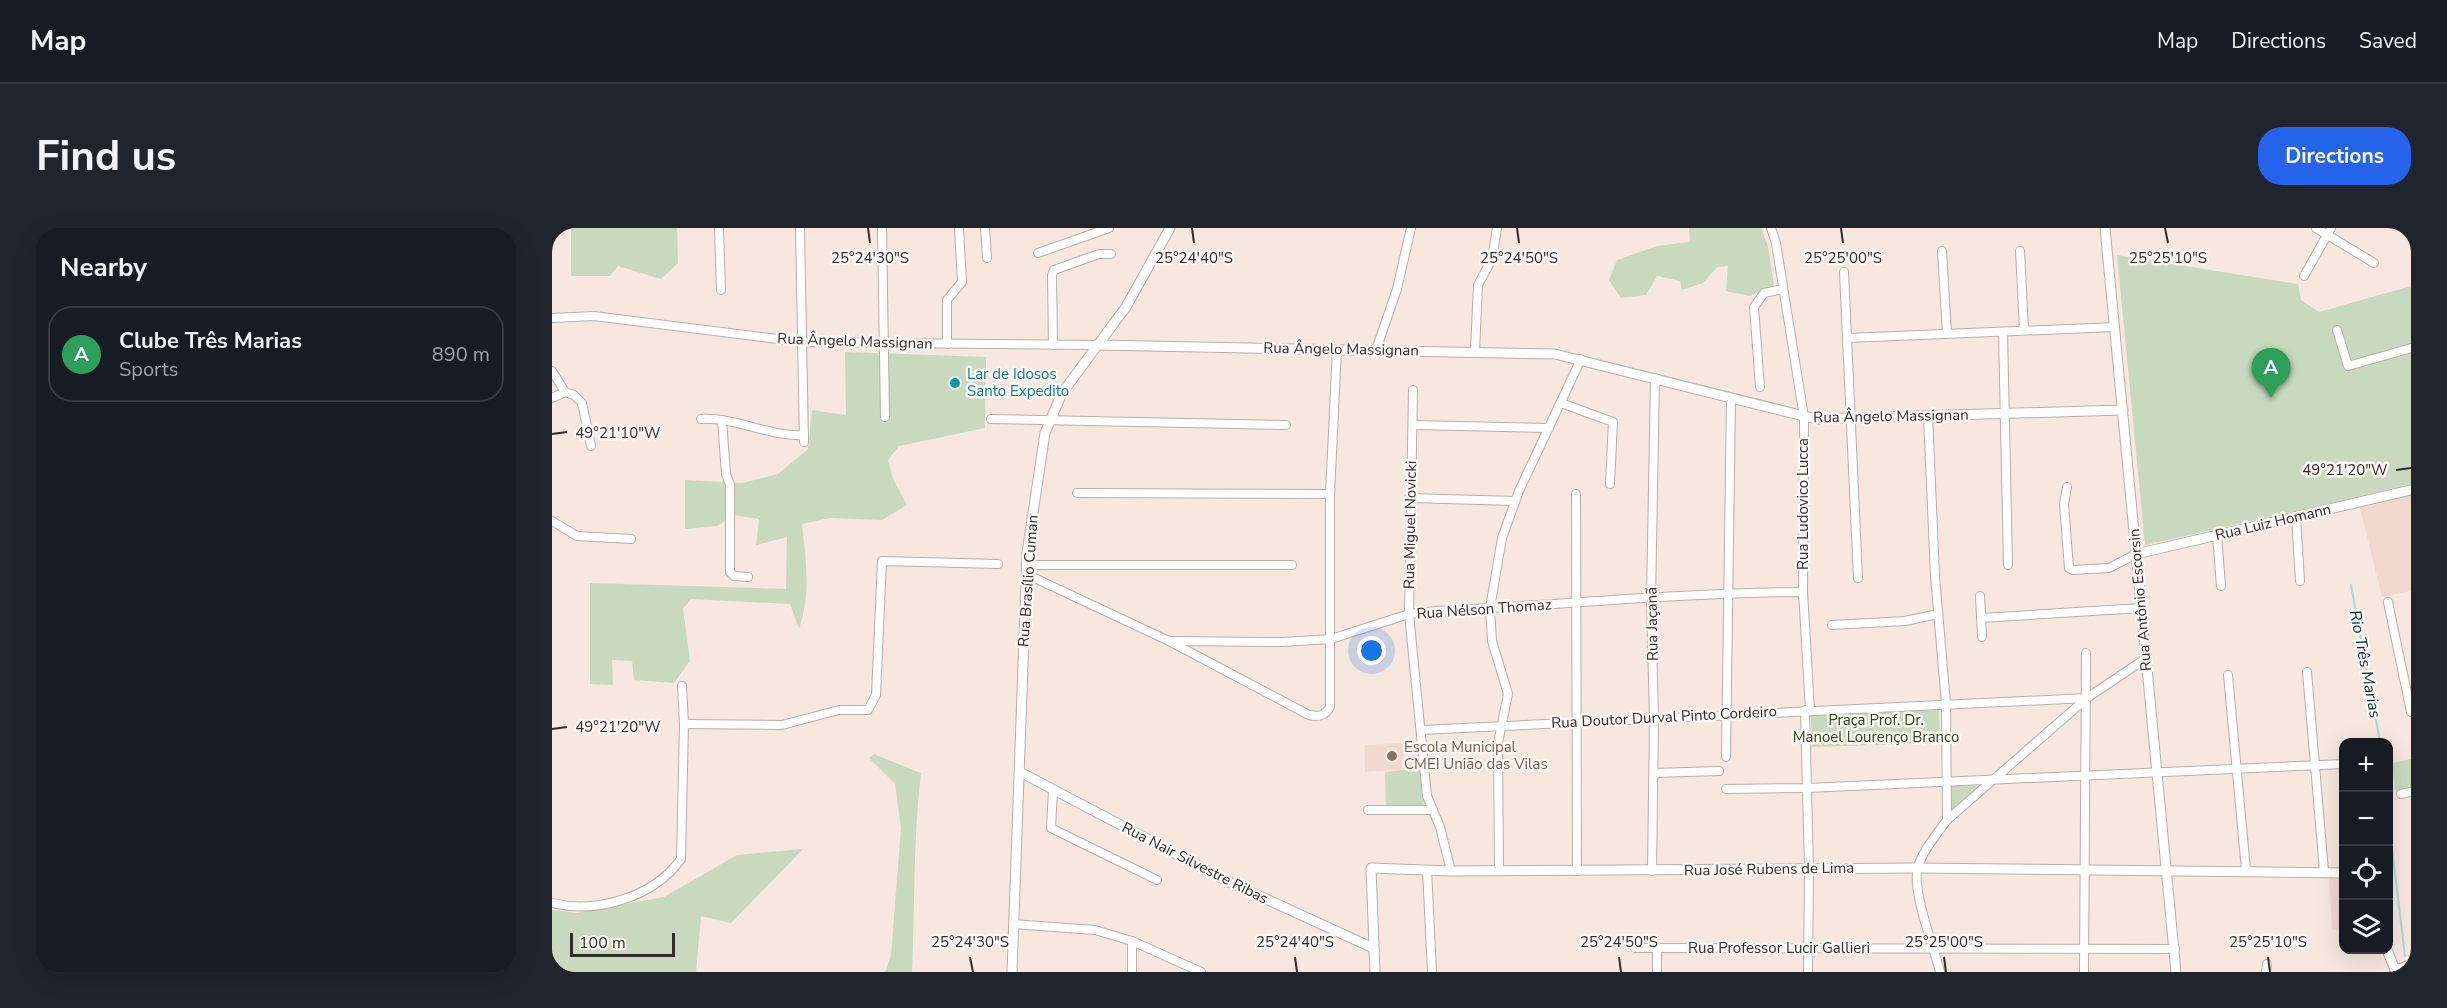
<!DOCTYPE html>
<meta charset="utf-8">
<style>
:root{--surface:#171b24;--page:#20242c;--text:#f1f3f6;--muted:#9ea1a6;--line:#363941;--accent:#2563eb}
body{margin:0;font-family:"Nunito Sans",sans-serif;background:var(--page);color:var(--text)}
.controls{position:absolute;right:18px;bottom:18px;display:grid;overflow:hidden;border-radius:12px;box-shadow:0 6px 24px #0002}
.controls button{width:54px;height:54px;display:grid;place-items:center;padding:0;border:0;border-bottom:2px solid var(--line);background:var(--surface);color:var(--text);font:30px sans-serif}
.scale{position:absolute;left:18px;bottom:15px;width:105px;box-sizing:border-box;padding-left:6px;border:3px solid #332d2a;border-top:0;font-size:16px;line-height:21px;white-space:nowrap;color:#332d2a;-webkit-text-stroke:4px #fdf7f3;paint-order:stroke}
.you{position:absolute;left:820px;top:423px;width:21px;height:21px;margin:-15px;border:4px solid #fff;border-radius:50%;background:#1a73e8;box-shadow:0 0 0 9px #1a73e833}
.badge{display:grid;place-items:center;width:39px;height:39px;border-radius:50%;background:var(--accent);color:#fff;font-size:20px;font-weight:700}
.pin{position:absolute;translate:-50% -50px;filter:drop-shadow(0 2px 3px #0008)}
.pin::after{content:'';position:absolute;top:32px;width:21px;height:18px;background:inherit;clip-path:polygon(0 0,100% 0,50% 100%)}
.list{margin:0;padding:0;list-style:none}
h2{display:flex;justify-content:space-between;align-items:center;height:78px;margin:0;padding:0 24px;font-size:26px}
h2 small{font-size:20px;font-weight:400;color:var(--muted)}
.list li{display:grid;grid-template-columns:39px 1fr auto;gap:18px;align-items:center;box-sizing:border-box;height:96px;margin:0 12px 12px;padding:0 12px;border:2px solid var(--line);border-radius:24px}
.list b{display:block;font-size:22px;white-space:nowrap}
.list p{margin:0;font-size:20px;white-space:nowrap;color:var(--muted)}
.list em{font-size:20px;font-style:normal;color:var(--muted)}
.icon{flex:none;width:33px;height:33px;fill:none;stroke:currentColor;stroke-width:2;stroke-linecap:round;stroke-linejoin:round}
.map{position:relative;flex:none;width:1859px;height:744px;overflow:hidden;border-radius:24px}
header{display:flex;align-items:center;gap:36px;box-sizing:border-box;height:84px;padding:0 30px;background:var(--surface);border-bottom:2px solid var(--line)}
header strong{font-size:28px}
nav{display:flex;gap:33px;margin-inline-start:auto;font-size:21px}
.intro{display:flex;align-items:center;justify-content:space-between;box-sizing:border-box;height:144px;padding:0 36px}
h1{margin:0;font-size:42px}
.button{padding:15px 27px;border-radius:24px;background:var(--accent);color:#fff;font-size:21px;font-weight:700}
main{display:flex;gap:36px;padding:0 36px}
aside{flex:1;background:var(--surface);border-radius:24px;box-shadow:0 6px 24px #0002}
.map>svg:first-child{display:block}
</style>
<header>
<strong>Map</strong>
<nav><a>Map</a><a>Directions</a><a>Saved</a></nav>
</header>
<div class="intro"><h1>Find us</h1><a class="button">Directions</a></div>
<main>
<aside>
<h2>Nearby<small></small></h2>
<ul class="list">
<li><span class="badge" style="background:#2e9e5b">A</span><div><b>Clube Três Marias</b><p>Sports</p></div><em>890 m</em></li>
</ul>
</aside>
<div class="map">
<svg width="1859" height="744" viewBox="0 0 1859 744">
<rect width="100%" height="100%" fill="#f7e7de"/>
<g fill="#f0d8cf">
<path d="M 1859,268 L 1859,363 L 1830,369 L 1808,280 Z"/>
<path d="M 865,514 L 869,540 L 813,544 L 813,517 Z"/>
<path d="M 1777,651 L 1791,651 L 1791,703 L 1780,702 Z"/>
</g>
<g fill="#c8d9bf">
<path d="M 19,0 L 125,0 L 126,35 L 109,51 L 66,38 L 58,48 L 19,48 Z"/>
<path d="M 1137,0 L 1209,0 L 1216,18 L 1222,57 L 1198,68 L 1174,63 L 1176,38 L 1165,39 L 1151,55 L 1130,62 L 1128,53 L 1105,48 L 1094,67 L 1069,70 L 1057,52 L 1065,32 L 1105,18 L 1138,14 Z"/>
<path d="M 1565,27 L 1746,56 L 1749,72 L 1767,84 L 1859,58 L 1859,257 L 1593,317 Z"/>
<path d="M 293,124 L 434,129 L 433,200 L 347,218 L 336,232 L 341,251 L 355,277 L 330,292 L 278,290 L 250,296 C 254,332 259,367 247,401 L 238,376 L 139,371 L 131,381 L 138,433 L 122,455 L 82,452 L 80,433 L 60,432 L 61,457 L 38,456 L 38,355 L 234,361 L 235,309 L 204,317 L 207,291 L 182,287 L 165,298 L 133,301 L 133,252 L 190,255 L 226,246 L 256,221 L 260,182 L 294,187 Z"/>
<path d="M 1387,482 L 1388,515 L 1260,519 L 1259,486 Z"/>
<path d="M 322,526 L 369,545 C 361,611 363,677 360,744 L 333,744 L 339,727 L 349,600 L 343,556 L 317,530 Z"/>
<path d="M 1859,531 L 1859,559 L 1843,563 L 1840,535 Z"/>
<path d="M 869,540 L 872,579 L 834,579 L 833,544 Z"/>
<path d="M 1398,558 L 1430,558 L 1398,583 Z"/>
<path d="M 251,621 L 179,695 L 149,688 L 144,744 L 8,744 L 8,736 L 0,728 L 0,682 L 24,685 L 112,669 L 185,627 Z"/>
</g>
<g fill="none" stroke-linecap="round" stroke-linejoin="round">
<g stroke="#a8d9e0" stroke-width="2">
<path d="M 1799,357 L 1828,514"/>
<path d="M 1836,541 L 1836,577"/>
<path d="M 1836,588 L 1853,728"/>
</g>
<g stroke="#bcaea5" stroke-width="10">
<g id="minor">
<path d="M 167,0 L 169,62"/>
<path d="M 248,0 L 252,214"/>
<path d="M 330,0 L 333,189"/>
<path d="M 433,0 L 435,30"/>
<path d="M 1219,0 L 1224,15 L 1252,189 L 1251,364 L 1258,482"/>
<path d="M 1764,0 L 1822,35"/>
<path d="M 1390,23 L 1395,105"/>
<path d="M 1468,23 L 1472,102"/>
<path d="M 486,25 L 557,0"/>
<path d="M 1292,44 L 1306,350"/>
<path d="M 1752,48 L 1779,0"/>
<path d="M 0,90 L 42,88 L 250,114 L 546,117"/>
<path d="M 1785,102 L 1796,138 L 1859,120"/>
<path d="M 1451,104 L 1456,337"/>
<path d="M 1295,110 L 1563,99"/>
<path d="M 395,116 L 395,72 L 410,54 L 407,0"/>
<path d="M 501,117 L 500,47 L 502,42 L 547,26 L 559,26"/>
<path d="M 824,122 L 845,61 L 859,0"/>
<path d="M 923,123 L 926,57 L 940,31 L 945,0"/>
<path d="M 0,143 L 13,164 L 22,167 L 30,175 L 39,218"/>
<path d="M 1208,159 L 1202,79 L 1212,65 L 1231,61"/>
<path d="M 861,162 L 857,386 L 875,568 L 888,599 L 899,643"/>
<path d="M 0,170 L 13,164"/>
<path d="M 1009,175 L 1061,194 L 1058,256"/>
<path d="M 1376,188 L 1383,348 L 1394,476 L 1395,592"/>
<path d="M 149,191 C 184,189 217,209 252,207"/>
<path d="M 439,191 L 734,197"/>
<path d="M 170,192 L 174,246 L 178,257 L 178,344 L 182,348 L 196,349"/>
<path d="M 862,197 L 997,200"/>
<path d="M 1515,259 L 1512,276 L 1517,340 L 1521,342 L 1557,340 L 1584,326"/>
<path d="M 525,265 L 778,266"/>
<path d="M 1024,266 L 1025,643"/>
<path d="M 857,270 L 963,273"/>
<path d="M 1744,288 L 1748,353"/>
<path d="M 0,293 L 25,308 L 79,311"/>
<path d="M 1665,307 L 1669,358"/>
<path d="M 474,337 L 740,337"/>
<path d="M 474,346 L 617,413 L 757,487 C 767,489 773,488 778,479 L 778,266 L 785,121"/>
<path d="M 1428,368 L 1430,409"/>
<path d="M 1836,374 L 1859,484"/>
<path d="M 1429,390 L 1589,380"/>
<path d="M 1280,397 L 1353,393 L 1386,386"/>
<path d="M 618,413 L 731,414 L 779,411 L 857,386 L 884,383 C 1006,377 1129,365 1251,364"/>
<path d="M 1755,444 L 1772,643"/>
<path d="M 1676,447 L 1694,642"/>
<path d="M 1253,482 L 1257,640 L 1256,744"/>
<path d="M 132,496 L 230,497 L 287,482 L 316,482 L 324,467 L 330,333 L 446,336"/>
<path d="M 869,502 L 1535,470"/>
<path d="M 1174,529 L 1179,170"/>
<path d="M 1102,545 L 1167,543"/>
<path d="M 1174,561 L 1255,560 L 1792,536"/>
<path d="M 501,562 L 499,600 L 605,652"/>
<path d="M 1849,566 L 1859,564"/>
<path d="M 816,582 L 881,582"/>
<path d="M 875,642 L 880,744"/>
<path d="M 947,643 L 946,515 L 956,466 L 940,413 L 938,380 L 950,310 L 967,263 L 1029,131"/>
<path d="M 1100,643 L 1102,491 L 1099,372 L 1103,150"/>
<path d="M 0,675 C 45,686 102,669 129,631 L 132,496 L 130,458"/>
<path d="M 462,696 L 543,702 L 580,713 L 649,744"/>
<path d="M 1083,720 L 1623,721"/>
<path d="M 1105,720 L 1105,744"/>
<path d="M 1843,742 L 1859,736"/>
<path d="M 580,744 L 580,713"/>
<path d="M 1388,744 C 1382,719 1359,662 1366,639 C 1371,622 1385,606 1395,592 L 1535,470 L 1593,431"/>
<path d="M 1532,744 L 1534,425"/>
<path d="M 1714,744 L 1715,736"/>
</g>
</g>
<g stroke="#bcaea5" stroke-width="11">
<g id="tertiary">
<path d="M 1553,0 L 1624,744"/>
<path d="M 546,117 L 1003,126 L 1264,191 L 1571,182"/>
<path d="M 1584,326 L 1859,262"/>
<path d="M 468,544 L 677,654 L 821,720"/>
<path d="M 1835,722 L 1844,744"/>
<path d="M 460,744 L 475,325 L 493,205 L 510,165 L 574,79 L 618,0"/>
<path d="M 823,744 L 819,640 L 899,643 L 1365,640 L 1792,645"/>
</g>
</g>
<use href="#minor" stroke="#fff" stroke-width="8"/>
<use href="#tertiary" stroke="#fff" stroke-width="9"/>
</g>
<path fill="none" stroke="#332d2a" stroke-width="2" d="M 316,0 L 318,15M 640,0 L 642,15M 965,0 L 967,15M 1289,0 L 1291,15M 1613,0 L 1616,15M 0,206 L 15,204M 1844,242 L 1859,240M 0,501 L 15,499M 418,729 L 421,744M 743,729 L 745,744M 1067,729 L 1069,744M 1392,729 L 1394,744M 1716,729 L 1718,744"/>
<circle fill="#0f9aa8" stroke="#fdf7f3" stroke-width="2" cx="403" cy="155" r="6"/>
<circle fill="#8d6e63" stroke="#fdf7f3" stroke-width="2" cx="840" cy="528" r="6"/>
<g text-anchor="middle" stroke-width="5" stroke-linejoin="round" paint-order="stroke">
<g font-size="15" fill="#332d2a" stroke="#fdf7f3">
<text transform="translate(303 113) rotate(2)" y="5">Rua Ângelo Massignan</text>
<text transform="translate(789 121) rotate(1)" y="5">Rua Ângelo Massignan</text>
<text transform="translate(1339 188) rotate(-1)" y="5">Rua Ângelo Massignan</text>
<text transform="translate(1251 276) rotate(-90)" y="5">Rua Ludovico Lucca</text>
<text transform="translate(1721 294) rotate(-13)" y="5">Rua Luiz Homann</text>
<text transform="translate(858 297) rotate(-89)" y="5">Rua Miguel Novicki</text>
<text transform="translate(476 353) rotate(-86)" y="5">Rua Brasílio Cuman</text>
<text transform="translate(1588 372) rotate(-95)" y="5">Rua Antônio Escorsin</text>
<text transform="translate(932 381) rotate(-4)" y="5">Rua Nélson Thomaz</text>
<text transform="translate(1100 396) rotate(-91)" y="5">Rua Jaçanã</text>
<text transform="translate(1112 489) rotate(-3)" y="5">Rua Doutor Durval Pinto Cordeiro</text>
<text transform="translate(643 635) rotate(27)" y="5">Rua Nair Silvestre Ribas</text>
<text transform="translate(1217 641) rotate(-1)" y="5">Rua José Rubens de Lima</text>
<text x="1227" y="725">Rua Professor Lucir Gallieri</text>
</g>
<g font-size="15" fill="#0d838f" stroke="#fdf7f3" text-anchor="start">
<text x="415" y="151">Lar de Idosos<tspan x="415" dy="17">Santo Expedito</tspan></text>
</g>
<g font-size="15" fill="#2b4819" stroke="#fdf7f3">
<text x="1324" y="497">Praça Prof. Dr.<tspan x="1324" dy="17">Manoel Lourenço Branco</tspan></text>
</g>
<g font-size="15" fill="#785e54" stroke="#fdf7f3" text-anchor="start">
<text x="852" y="524">Escola Municipal<tspan x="852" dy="17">CMEI União das Vilas</tspan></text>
</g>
<g font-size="16" font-style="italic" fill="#013137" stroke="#fdf7f3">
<text transform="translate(1814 436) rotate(79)" y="6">Rio Três Marias</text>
</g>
</g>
<g font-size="15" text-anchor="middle" fill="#332d2a" stroke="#fdf7f3" stroke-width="5" stroke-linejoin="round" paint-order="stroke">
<text x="318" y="35">25°24'30"S</text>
<text x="642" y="35">25°24'40"S</text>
<text x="967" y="35">25°24'50"S</text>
<text x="1291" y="35">25°25'00"S</text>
<text x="1616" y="35">25°25'10"S</text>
<text x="66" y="210">49°21'10"W</text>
<text x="1793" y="247">49°21'20"W</text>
<text x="66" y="504">49°21'20"W</text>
<text x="418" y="719">25°24'30"S</text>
<text x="743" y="719">25°24'40"S</text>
<text x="1067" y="719">25°24'50"S</text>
<text x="1392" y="719">25°25'00"S</text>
<text x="1716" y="719">25°25'10"S</text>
</g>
</svg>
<div class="controls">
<button>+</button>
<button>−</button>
<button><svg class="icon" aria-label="locate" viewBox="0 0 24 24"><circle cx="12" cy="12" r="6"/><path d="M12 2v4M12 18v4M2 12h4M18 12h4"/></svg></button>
<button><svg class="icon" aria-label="layers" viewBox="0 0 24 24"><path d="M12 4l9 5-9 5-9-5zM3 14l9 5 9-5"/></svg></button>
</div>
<div class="scale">100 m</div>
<div class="you"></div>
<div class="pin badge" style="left:1719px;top:170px;background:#2e9e5b">A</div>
</div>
</main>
